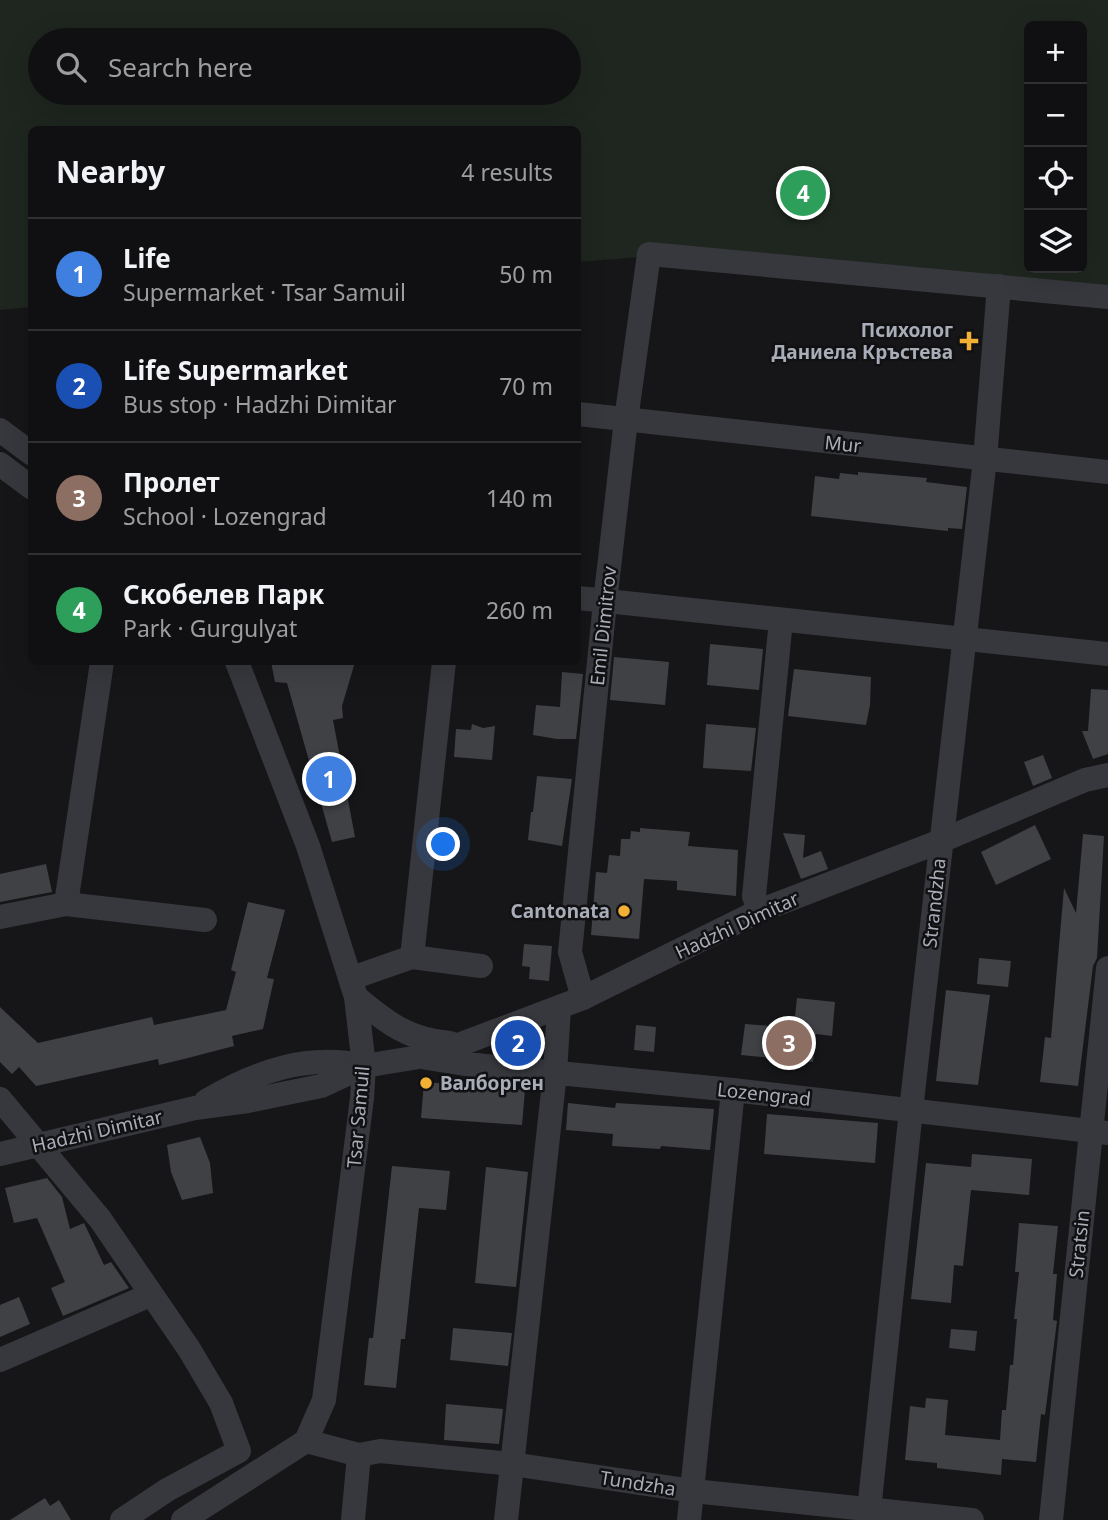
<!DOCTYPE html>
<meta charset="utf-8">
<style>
:root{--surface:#101012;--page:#1e1e20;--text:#f1f3f6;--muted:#9c9d9f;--line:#303032;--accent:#f2b134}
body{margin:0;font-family:"Noto Sans",sans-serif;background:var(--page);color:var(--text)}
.controls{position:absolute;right:21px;top:21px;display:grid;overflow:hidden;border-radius:10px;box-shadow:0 7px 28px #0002}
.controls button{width:63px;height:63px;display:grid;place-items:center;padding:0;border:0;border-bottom:2px solid var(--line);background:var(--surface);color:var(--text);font:35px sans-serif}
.you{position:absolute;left:444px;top:845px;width:24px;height:24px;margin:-18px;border:5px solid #fff;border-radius:50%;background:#1a73e8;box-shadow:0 0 0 10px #1a73e833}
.badge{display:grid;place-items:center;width:46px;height:46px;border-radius:50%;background:var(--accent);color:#fff;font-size:23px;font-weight:700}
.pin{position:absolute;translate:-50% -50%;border:4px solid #fff;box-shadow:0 2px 7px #0006}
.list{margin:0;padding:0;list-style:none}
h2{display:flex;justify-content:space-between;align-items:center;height:91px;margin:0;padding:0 28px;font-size:30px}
h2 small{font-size:23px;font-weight:400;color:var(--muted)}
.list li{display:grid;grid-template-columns:46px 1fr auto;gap:21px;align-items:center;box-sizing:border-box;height:112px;padding:0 28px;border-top:2px solid var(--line)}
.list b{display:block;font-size:26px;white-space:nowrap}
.list p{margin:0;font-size:23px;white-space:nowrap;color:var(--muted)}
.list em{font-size:23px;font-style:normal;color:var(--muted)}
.icon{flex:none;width:38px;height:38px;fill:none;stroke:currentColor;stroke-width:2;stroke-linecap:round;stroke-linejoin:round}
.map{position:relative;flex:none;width:1108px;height:1520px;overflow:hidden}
.search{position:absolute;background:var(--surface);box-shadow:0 7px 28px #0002;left:28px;top:28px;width:553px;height:77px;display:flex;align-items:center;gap:18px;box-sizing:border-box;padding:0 24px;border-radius:38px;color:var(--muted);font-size:26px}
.panel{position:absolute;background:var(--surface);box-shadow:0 7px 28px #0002;left:28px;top:126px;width:553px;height:539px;border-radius:10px}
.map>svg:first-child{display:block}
</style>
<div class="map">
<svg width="1108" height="1520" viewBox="0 0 1108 1520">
<rect width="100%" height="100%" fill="#161618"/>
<path fill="#1e261f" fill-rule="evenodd" d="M 0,0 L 1108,0 L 1108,308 L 652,256 L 578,262 L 578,130 L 32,130 L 31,307 L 0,310 ZM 1029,26 L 1082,26 L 1082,268 L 1029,268 ZM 40,40 L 569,40 L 569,93 L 40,93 Z"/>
<g fill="#404145">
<path d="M 858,472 L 927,478 L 926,482 L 967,487 L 962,529 L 948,528 L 948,531 L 811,516 L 815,476 L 839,479 L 840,473 L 858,475 Z"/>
<path d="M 710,644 L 763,649 L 759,690 L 707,685 Z"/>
<path d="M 614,657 L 669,662 L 665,705 L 610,700 Z"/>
<path d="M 271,662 L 355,662 L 342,706 L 343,718 L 333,720 L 355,837 L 332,842 L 287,683 L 275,682 Z"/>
<path d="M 794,669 L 871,677 L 870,705 L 866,725 L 788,716 Z"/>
<path d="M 562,672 L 583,674 L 576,739 L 557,739 L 533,735 L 536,705 L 560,707 Z"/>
<path d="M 1091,689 L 1108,690 L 1108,754 L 1093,759 L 1082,731 L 1088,731 Z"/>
<path d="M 472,724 L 483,728 L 495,726 L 492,760 L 454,757 L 456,729 L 471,730 Z"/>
<path d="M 706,724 L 756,728 L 751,771 L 703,768 Z"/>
<path d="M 1043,755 L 1052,778 L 1033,786 L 1024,762 Z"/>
<path d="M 537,776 L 572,779 L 562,846 L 528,840 L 531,812 L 533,812 Z"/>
<path d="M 1035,825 L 1051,859 L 996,885 L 981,852 Z"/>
<path d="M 640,828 L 690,832 L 688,846 L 738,850 L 736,896 L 677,890 L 677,881 L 644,879 L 639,939 L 591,935 L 596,872 L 607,873 L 609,855 L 620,856 L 621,839 L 630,839 L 631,831 L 640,832 Z"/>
<path d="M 783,833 L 805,835 L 803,858 L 821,851 L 828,869 L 801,879 Z"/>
<path d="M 1083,834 L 1104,836 L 1097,958 L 1093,966 L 1078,1086 L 1040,1082 L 1045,1037 L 1051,1038 L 1064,888 L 1076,913 Z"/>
<path d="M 46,864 L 52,892 L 0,902 L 0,874 Z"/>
<path d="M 248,902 L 285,910 L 267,978 L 274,979 L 263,1029 L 232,1036 L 234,1046 L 184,1059 L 159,1065 L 158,1059 L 36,1086 L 19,1067 L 12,1074 L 0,1062 L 0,1007 L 38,1043 L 152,1017 L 154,1025 L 226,1010 L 236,972 L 231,970 Z"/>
<path d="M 524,944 L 552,946 L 549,981 L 529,979 L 530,967 L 522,966 Z"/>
<path d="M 979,958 L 1011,961 L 1008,987 L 977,984 Z"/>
<path d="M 946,990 L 990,995 L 978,1085 L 936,1081 Z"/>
<path d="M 797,998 L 835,1002 L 832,1036 L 816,1034 L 813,1062 L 741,1055 L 745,1024 L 783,1027 L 784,1025 L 794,1026 Z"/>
<path d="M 636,1025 L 656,1027 L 654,1052 L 634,1050 Z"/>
<path d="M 424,1082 L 525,1090 L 522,1125 L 421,1118 Z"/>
<path d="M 568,1103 L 615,1108 L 616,1103 L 714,1109 L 710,1150 L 661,1146 L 660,1149 L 612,1146 L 613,1134 L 566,1130 Z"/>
<path d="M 767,1114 L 878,1123 L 875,1163 L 764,1154 Z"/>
<path d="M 200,1137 L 210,1163 L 213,1193 L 182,1200 L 171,1172 L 167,1145 Z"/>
<path d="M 972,1154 L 1032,1159 L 1029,1195 L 971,1190 L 963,1266 L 954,1265 L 951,1303 L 911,1299 L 926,1163 L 971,1167 Z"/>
<path d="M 392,1166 L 450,1171 L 446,1210 L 419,1208 L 405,1339 L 401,1339 L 396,1388 L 364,1385 L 369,1338 L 373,1338 Z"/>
<path d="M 486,1167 L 528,1172 L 516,1287 L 475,1283 Z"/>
<path d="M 47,1178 L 62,1197 L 70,1229 L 84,1223 L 104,1265 L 111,1262 L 129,1288 L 63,1316 L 51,1288 L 65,1282 L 37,1218 L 14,1223 L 5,1188 Z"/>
<path d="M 1019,1223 L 1058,1226 L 1053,1274 L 1057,1274 L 1053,1320 L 1057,1321 L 1045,1415 L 1041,1414 L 1036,1462 L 1002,1459 L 1001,1475 L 937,1468 L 937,1463 L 905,1460 L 910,1406 L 925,1408 L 926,1398 L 948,1400 L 945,1435 L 1000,1440 L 1002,1410 L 1006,1410 L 1010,1365 L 1013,1365 L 1017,1319 L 1014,1319 L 1019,1272 L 1015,1272 Z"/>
<path d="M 19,1297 L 30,1324 L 0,1337 L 0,1305 Z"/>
<path d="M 453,1328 L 512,1333 L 508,1366 L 450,1360 Z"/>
<path d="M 951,1329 L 977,1331 L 975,1351 L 949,1348 Z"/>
<path d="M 446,1404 L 503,1409 L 499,1444 L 444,1440 Z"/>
<path d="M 45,1498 L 50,1506 L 59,1500 L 71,1520 L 10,1520 Z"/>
</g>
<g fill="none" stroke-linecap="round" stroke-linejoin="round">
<g stroke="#37383d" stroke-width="24">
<path d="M 578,414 L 1108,472"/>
<path d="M 0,430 L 32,454"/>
<path d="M 0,464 L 32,488"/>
<path d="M 578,598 L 1108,654"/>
<path d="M 66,904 L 102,662"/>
<path d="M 759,911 L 754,896 L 781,620"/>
<path d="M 0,917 L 66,904 L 205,920"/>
<path d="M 412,957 L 481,966"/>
<path d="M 352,978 L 412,957 L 444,662"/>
<path d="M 356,997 C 387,1023 409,1040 450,1043"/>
<path d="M 583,998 L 570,952 L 605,602 L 626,420 L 649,254 L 1108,297"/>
<path d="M 427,1058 L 465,1064 L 733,1090 L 1108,1133"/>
<path d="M 0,1099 L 100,1219 L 189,1349 L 221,1403 L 239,1451 L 167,1490 L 122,1520"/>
<path d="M 206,1101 C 255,1072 307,1053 364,1066"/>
<path d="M 0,1154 L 195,1108 L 248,1101 L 321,1086 L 364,1066 L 419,1057 L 461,1044 L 583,998 L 759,911 L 941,841 L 1085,780 L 1108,775"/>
<path d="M 0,1360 L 150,1295"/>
<path d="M 306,1441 L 359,1455 L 380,1451 L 512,1464 L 693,1491 L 972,1520"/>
<path d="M 183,1520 L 306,1441 L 324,1400 L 362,1098 L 364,1066 L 356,997 L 308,846 L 237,662"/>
<path d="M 353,1520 L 359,1455"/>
<path d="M 506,1520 L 555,1073 L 559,1008"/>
<path d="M 689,1520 L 733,1090"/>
<path d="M 868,1520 L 911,1110 L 985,459 L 999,286"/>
<path d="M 1051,1520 L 1108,968"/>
</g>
</g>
<g fill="#f2b134" stroke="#111113" stroke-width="2.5">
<path d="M965.5 330.5h7v7h7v7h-7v7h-7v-7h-7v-7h7z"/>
<circle cx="624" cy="911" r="7"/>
<circle cx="426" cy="1083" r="7"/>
</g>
<g text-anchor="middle" stroke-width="5" stroke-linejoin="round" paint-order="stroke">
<g font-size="19" font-weight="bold" fill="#a8adb8" stroke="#111113" text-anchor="end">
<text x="953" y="337">Психолог<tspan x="953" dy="22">Даниела Кръстева</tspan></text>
<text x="610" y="918">Cantonata</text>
<text x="440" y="1090" text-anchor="start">Валборген</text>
</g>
<g font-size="19" fill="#a8adb8" stroke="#111113">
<text transform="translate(843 444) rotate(6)" y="7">Mur</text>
<text transform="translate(603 626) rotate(-84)" y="7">Emil Dimitrov</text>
<text transform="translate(934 903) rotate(-84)" y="7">Strandzha</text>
<text transform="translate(737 925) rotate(-25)" y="7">Hadzhi Dimitar</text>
<text transform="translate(764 1094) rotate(6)" y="7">Lozengrad</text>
<text transform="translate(358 1117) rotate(-85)" y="7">Tsar Samuil</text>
<text transform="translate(97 1131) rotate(-13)" y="7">Hadzhi Dimitar</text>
<text transform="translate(1079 1244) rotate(-84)" y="7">Stratsin</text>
<text transform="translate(638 1483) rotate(9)" y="7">Tundzha</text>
</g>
</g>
</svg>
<div class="controls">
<button>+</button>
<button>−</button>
<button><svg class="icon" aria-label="locate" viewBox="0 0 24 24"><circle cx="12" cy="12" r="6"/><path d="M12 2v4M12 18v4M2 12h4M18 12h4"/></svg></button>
<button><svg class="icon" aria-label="layers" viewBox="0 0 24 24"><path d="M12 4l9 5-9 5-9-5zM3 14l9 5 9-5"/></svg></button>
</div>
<div class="you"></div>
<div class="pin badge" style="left:329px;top:779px;background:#3f7fe0">1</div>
<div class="pin badge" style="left:518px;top:1043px;background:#1a4fb4">2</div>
<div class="pin badge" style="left:789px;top:1043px;background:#8d6e63">3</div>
<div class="pin badge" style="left:803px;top:193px;background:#2e9e5b">4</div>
<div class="search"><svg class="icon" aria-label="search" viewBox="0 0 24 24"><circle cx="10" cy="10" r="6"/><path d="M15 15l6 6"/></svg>Search here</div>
<section class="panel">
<h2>Nearby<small>4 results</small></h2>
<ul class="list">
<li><span class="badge" style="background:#3f7fe0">1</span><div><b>Life</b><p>Supermarket · Tsar Samuil</p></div><em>50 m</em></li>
<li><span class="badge" style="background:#1a4fb4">2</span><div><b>Life Supermarket</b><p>Bus stop · Hadzhi Dimitar</p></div><em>70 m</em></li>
<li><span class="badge" style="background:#8d6e63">3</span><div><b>Пролет</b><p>School · Lozengrad</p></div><em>140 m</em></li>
<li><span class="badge" style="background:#2e9e5b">4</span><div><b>Скобелев Парк</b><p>Park · Gurgulyat</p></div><em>260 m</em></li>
</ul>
</section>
</div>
